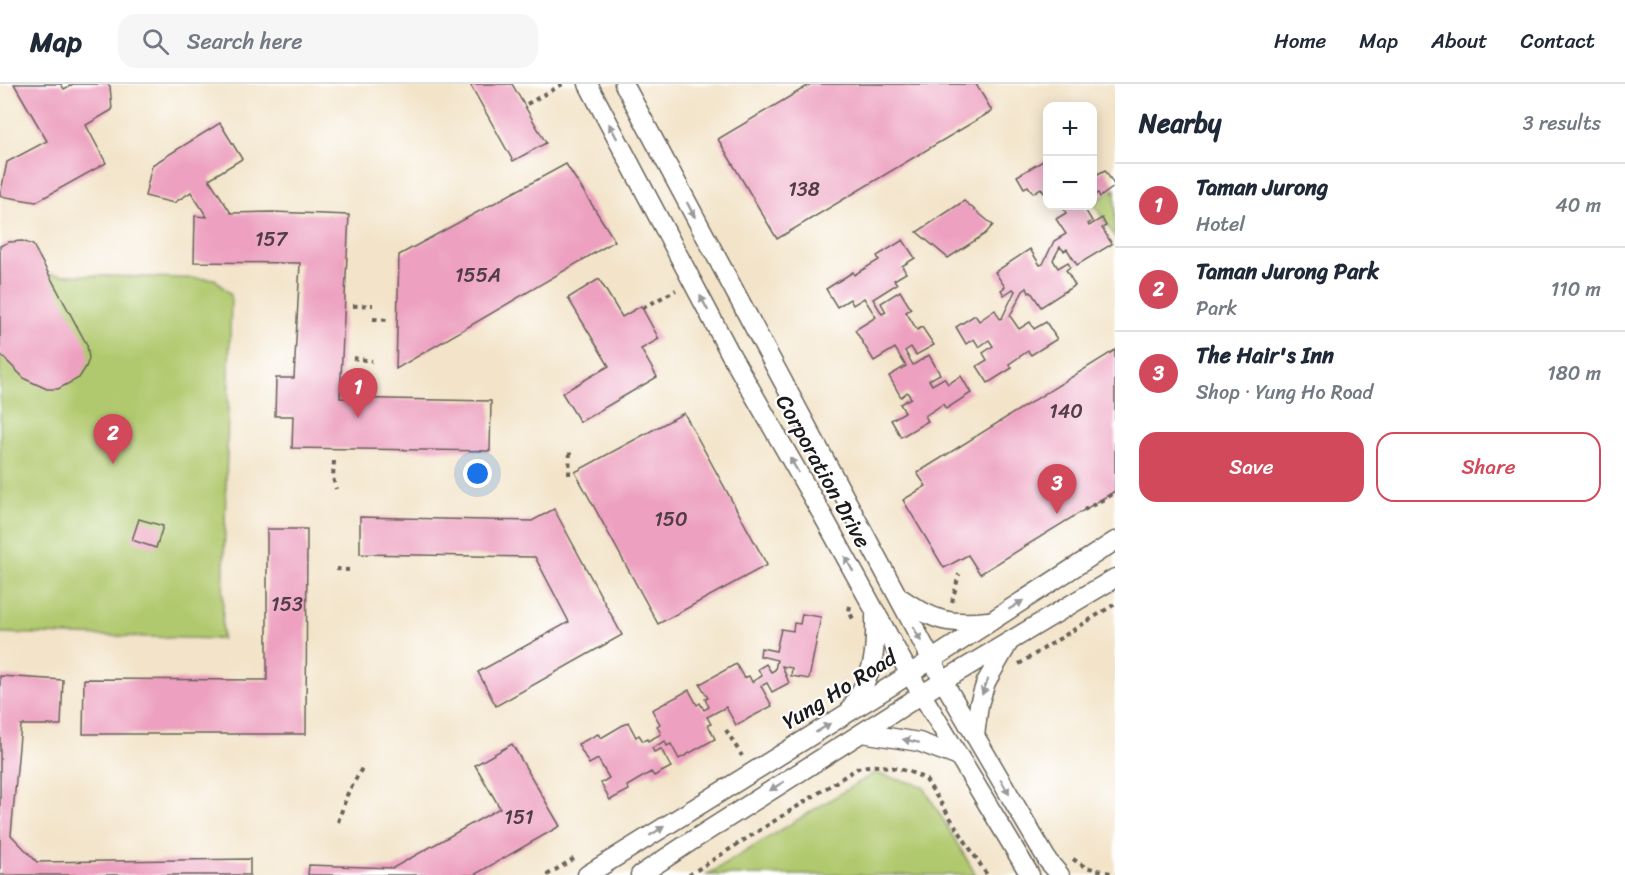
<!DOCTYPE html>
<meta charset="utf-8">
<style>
:root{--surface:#fff;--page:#f6f6f7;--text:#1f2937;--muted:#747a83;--line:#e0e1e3;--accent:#d1495b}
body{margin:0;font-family:Sriracha,sans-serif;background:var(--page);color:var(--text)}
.controls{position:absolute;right:18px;top:18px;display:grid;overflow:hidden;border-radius:12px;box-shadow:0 3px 15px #0003}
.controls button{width:54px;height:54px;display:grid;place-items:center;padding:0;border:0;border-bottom:2px solid var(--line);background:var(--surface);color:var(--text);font:30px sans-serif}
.you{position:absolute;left:478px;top:390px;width:21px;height:21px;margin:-15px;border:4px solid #fff;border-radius:50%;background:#1a73e8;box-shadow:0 0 0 9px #1a73e833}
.badge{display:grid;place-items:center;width:39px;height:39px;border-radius:50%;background:var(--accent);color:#fff;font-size:20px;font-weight:700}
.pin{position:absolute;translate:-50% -50px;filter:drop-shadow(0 2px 3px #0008)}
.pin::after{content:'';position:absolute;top:32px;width:21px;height:18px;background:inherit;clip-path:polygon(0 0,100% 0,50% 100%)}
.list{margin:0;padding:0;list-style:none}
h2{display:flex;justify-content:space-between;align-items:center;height:78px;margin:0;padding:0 24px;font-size:26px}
h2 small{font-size:20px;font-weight:400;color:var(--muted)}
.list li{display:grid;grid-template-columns:39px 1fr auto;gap:18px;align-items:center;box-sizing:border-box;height:84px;padding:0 24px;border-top:2px solid var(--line)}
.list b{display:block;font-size:22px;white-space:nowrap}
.list p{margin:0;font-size:20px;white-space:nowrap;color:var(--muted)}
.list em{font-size:20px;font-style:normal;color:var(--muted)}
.actions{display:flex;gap:12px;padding:18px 24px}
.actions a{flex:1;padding:14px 0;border:2px solid var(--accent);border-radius:18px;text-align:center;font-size:21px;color:var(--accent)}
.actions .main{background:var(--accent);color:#fff}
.icon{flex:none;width:33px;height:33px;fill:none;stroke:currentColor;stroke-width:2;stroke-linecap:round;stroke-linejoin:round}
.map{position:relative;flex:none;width:1115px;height:791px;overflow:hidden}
header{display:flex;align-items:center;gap:36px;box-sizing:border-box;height:84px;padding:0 30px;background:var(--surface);border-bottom:2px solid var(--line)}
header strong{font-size:28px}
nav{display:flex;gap:33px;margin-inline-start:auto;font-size:21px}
.search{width:420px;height:54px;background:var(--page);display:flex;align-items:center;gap:15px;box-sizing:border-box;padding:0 21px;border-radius:18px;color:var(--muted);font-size:22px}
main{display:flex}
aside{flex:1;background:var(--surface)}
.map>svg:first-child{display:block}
</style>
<header>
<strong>Map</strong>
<div class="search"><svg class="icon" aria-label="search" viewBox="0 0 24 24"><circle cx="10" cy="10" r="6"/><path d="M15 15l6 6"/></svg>Search here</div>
<nav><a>Home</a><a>Map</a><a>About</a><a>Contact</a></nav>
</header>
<main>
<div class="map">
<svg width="1115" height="791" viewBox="0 0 1115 791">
<rect width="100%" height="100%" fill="#fff"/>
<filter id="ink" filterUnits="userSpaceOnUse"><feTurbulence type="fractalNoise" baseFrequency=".0167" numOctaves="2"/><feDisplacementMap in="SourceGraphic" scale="12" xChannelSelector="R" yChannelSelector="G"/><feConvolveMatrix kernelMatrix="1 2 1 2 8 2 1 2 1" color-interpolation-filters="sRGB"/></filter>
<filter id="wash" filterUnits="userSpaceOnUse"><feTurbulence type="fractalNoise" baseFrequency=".008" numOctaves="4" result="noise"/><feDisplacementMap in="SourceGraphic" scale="24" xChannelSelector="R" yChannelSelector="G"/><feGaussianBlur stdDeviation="1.35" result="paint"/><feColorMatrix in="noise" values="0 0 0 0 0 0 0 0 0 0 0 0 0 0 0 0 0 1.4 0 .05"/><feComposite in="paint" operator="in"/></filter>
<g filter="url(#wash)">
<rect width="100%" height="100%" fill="#f3e4c9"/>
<g fill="#b1c96e" stroke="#667245" stroke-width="1.5">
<path d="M 1115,105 L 1115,153 L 1093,119 Z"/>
<path d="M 0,189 L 215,195 L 231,211 L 222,555 L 0,549 Z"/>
<path d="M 874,689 L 923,702 L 976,791 L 707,791 Z"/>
</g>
<g id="blocks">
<g fill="#eda0bf">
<path d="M 14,0 L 61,0 L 64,5 L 73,0 L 107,0 L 110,2 L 112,26 L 86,41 L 106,79 L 36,118 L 0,112 L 7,78 L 47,57 Z"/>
<path d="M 470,0 L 512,0 L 546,59 L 513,77 Z"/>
<path d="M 811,0 L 976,0 L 992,27 L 777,155 L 718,55 Z"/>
<path d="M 220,39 L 242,75 L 209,95 L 231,129 L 273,128 L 349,131 L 340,314 L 491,317 L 490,367 L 292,364 L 293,332 L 275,332 L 276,294 L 294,294 L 300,179 L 194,178 L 195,132 L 207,133 L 191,108 L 174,119 L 145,112 L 152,81 Z"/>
<path d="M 1048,74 L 1048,106 L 1044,109 L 1041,104 L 1033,109 L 1028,102 L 1024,104 L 1017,92 Z"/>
<path d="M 566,80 L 615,157 L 396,285 L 399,171 Z"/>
<path d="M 1094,83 L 1098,90 L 1105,86 L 1115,102 L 1100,113 L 1098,109 L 1092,113 L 1092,85 Z"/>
<path d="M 964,117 L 993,141 L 985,150 L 948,174 L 917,148 Z"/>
<path d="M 1062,122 L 1083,122 L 1092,137 L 1088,140 L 1089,142 L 1102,134 L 1106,142 L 1102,144 L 1112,160 L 1077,181 L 1067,165 L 1064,167 L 1060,163 L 1053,176 L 1058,184 L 1068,178 L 1070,183 L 1066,186 L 1075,201 L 1041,223 L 1031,208 L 1029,209 L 1027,204 L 1023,207 L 1010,232 L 1019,245 L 1030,238 L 1034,245 L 1046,238 L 1057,255 L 1031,271 L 1028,267 L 1009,280 L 1012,284 L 988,299 L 977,282 L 987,276 L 983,269 L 993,262 L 989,256 L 979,263 L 974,255 L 966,260 L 956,243 L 975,231 L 979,237 L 995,226 L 1000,235 L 1002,234 L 1015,207 L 1013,205 L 1004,211 L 1001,206 L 1005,203 L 995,188 L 1030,165 L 1040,181 L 1043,180 L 1054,157 L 1066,150 L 1056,135 L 1066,129 Z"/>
<path d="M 903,156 L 915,174 L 902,182 L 906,189 L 894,196 L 897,200 L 873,215 L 882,230 L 886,228 L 881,219 L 900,207 L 911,225 L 906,228 L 917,246 L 922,243 L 934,261 L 916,271 L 911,263 L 905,267 L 913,281 L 929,271 L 940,290 L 929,296 L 932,301 L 944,294 L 948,300 L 961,292 L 971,309 L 946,325 L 943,320 L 925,332 L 928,337 L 901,353 L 891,336 L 905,328 L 900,320 L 911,314 L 907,308 L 901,313 L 889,292 L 906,282 L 895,264 L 874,277 L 855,246 L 876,233 L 864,214 L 853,221 L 850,215 L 837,223 L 826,205 L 853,188 L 854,191 L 879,176 L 877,172 Z"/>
<path d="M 22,157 L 33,161 L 87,261 L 89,275 L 86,283 L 79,294 L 58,305 L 47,305 L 25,295 L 0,270 L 0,162 L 9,158 Z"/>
<path d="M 599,195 L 622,233 L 641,222 L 659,255 L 641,265 L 657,293 L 580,338 L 562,309 L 609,282 L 568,214 Z"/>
<path d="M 1115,266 L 1115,407 L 980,490 L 968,471 L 944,484 L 903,416 L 926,402 L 917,389 Z"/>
<path d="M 684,329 L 767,481 L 658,540 L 575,388 Z"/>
<path d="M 554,425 L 622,551 L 496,622 L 478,588 L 569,538 L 535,473 L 360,470 L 360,433 L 532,437 Z"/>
<path d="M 139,435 L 163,442 L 156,464 L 132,456 Z"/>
<path d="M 267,445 L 307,445 L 306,650 L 83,650 L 84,595 L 267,596 Z"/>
<path d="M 802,530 L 821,533 L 809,595 L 791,592 L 792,584 L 782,582 L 789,599 L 772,608 L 767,599 L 761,602 L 772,622 L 736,641 L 726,623 L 707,633 L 711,640 L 708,641 L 715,655 L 679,675 L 671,660 L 667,662 L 665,657 L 652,664 L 654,668 L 661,665 L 671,683 L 654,692 L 651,688 L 627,702 L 629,706 L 610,716 L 601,699 L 609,694 L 598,675 L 589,680 L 578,660 L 598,650 L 601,654 L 628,638 L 636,653 L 639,651 L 643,657 L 647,655 L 648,657 L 661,650 L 657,642 L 660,640 L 652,626 L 689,606 L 697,621 L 700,619 L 704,626 L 709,623 L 705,615 L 708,614 L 700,600 L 736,580 L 744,594 L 749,592 L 752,598 L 762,592 L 758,585 L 766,580 L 771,588 L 775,586 L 777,576 L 760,572 L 761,564 L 776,567 L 781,545 L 793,547 L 794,539 L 800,540 Z"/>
<path d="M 0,592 L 63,596 L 61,641 L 21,641 L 11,751 L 37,778 L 250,775 L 250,791 L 0,791 Z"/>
<path d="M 512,660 L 560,742 L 474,791 L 308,791 L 309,781 L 393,784 L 500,724 L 475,681 Z"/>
</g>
</g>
</g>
<g filter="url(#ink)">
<use href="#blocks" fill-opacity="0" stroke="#676259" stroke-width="1.5"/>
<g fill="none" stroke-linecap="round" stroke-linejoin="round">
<g stroke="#676259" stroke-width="21">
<g id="minor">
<path d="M 588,0 L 731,271 L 823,432 L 909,589 L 1030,791"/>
<path d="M 624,0 L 943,597 L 1048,777 L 1060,791"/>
<path d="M 902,515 C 934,537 949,541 988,537"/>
<path d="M 851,624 C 874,587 876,575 875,532"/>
<path d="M 862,649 L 919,658 L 959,673"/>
<path d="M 975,652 L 979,620 L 986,598 L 1008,560"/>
<path d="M 587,791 L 891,602 L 1115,457"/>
<path d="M 640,791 L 693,756 L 943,597 L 1115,494"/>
</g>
</g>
<g stroke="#676259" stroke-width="4" stroke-dasharray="4.5 4.5" stroke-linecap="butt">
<path d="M 527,20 L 563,0"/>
<path d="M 353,222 L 373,221"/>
<path d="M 643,224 L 676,206"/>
<path d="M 373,235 L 388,236"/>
<path d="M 353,274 L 372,277"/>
<path d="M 334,377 L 333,394 L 336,405"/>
<path d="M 569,391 L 570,366"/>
<path d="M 1084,426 L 1115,409"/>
<path d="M 336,485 L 349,486"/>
<path d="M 952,518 L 959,490"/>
<path d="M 850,522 L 849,527 L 854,537"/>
<path d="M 1019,580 L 1115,520"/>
<path d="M 726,646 L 742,672"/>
<path d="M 338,738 L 347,711 L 362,684"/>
<path d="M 1073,775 L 1085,783 L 1115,790"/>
<path d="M 547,791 L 575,774"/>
<path d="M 689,791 L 858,684 C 876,678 910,685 926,696 L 987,791"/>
</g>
<use href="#minor" stroke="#fff" stroke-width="18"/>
</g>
<defs><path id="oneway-solid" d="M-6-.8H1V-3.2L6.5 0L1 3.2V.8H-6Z" transform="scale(1.5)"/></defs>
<g fill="#999">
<use href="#oneway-solid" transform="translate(613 47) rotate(-118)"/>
<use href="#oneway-solid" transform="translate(691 126) rotate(62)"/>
<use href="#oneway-solid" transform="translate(704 219) rotate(-118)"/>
<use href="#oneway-solid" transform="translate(794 381) rotate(-120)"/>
<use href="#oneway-solid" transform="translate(849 480) rotate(-119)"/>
<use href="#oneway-solid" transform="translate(1016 521) rotate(-32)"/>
<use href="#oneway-solid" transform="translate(917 550) rotate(62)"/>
<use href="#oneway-solid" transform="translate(985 603) rotate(111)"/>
<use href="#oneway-solid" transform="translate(823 644) rotate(-32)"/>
<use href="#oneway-solid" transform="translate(911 657) rotate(-168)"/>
<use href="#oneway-solid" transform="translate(777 702) rotate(148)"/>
<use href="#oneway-solid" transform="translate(1005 703) rotate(60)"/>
<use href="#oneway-solid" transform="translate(657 747) rotate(-32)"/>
</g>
</g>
<g text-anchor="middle" stroke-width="4.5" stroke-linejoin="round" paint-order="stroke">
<g font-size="20" fill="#503d45">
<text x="804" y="112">138</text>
<text x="271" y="162">157</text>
<text x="478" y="198">155A</text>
<text x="1066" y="334">140</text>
<text x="671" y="442">150</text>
<text x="287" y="527">153</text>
<text x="519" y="740">151</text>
</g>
<g font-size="22" fill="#1c1c1c" stroke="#fff">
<text transform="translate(824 387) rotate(61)" y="8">Corporation Drive</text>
<text transform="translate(839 605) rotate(-32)" y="8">Yung Ho Road</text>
</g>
</g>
</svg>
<div class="controls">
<button>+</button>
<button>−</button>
</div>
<div class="you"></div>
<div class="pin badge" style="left:358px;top:334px">1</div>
<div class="pin badge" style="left:113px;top:380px">2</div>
<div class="pin badge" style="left:1057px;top:430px">3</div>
</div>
<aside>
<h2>Nearby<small>3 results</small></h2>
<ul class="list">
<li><span class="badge">1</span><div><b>Taman Jurong</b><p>Hotel</p></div><em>40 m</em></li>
<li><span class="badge">2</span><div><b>Taman Jurong Park</b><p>Park</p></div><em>110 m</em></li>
<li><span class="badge">3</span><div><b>The Hair's Inn</b><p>Shop · Yung Ho Road</p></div><em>180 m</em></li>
</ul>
<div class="actions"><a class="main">Save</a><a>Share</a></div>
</aside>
</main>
